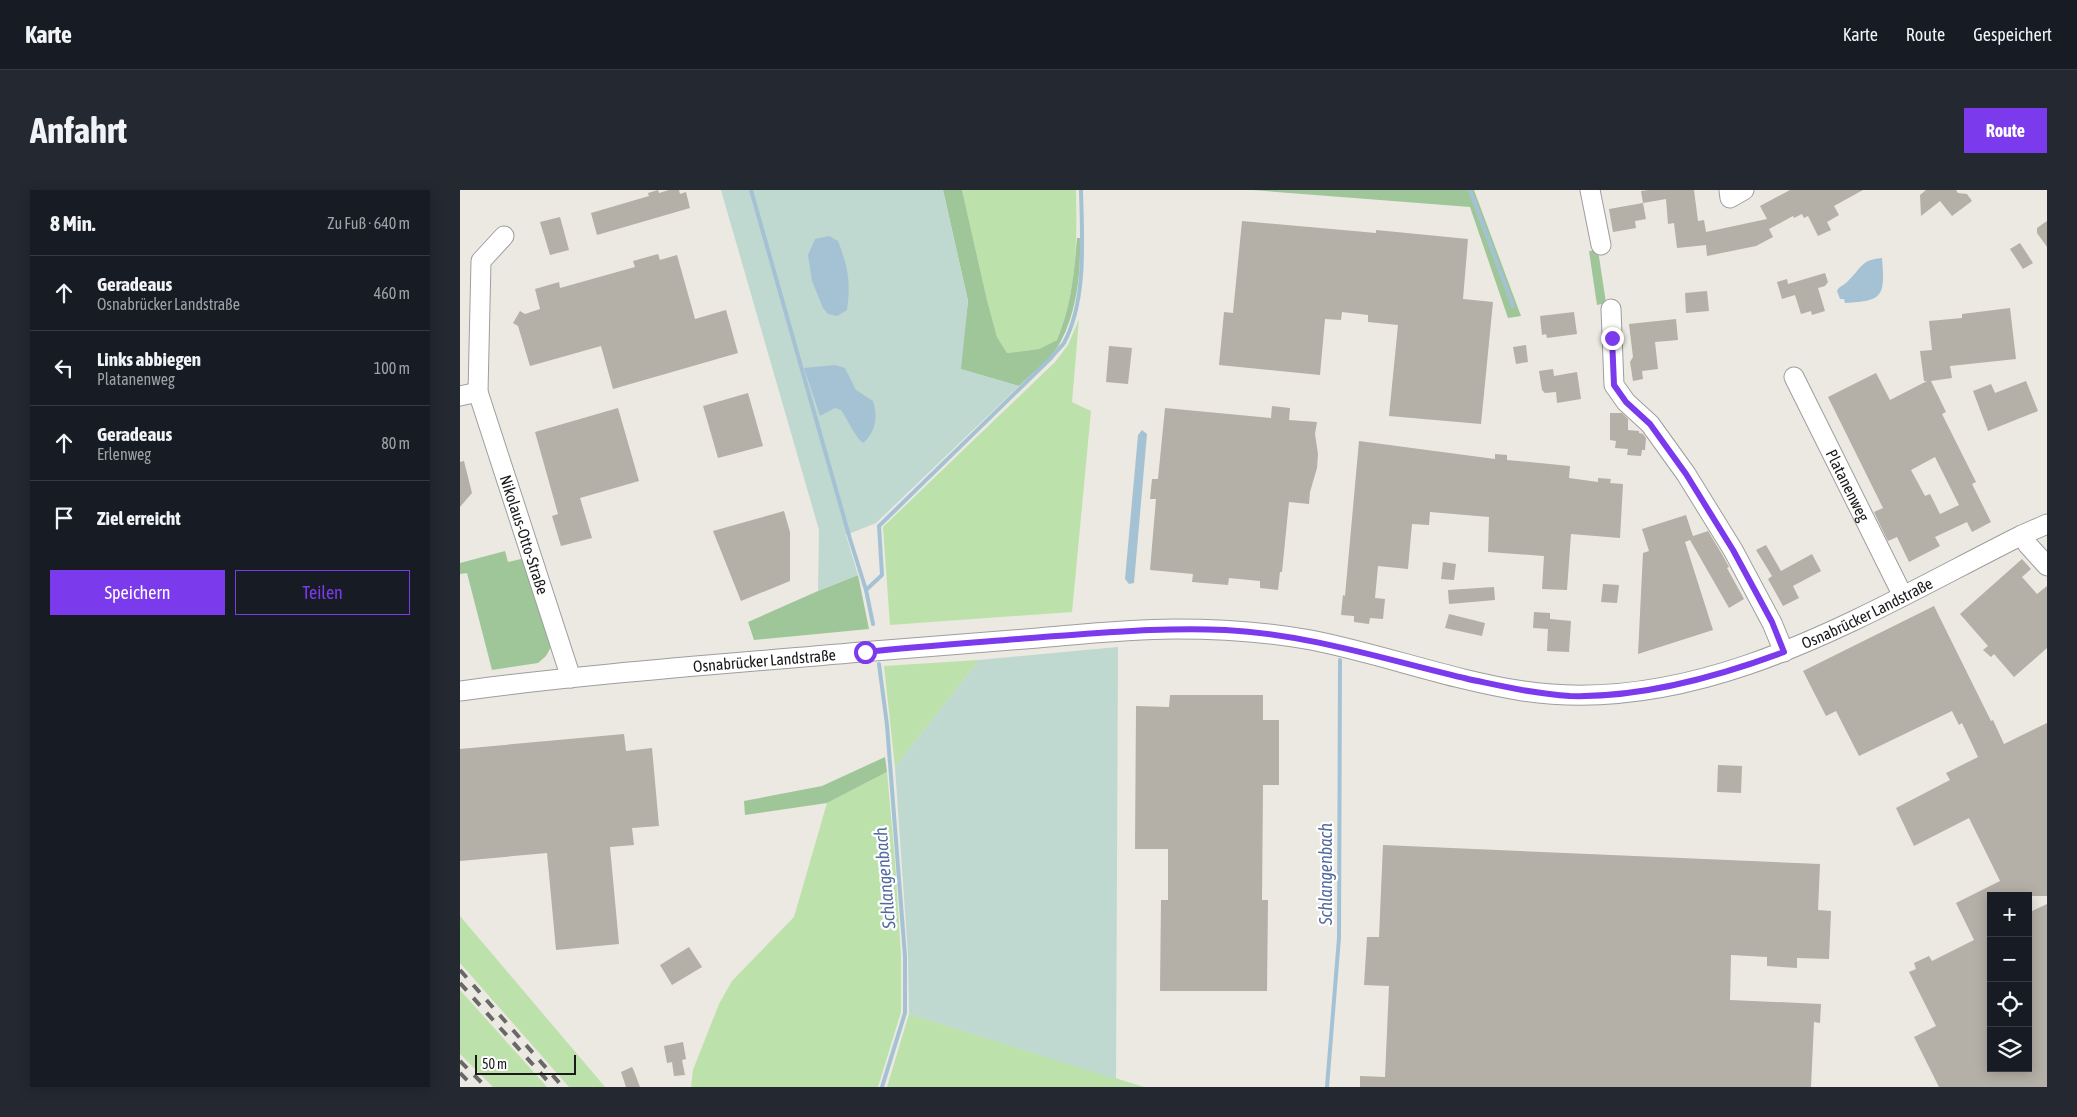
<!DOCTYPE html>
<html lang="de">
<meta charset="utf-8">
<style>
:root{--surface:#171b24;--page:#242831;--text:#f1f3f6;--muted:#9ea1a6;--line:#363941;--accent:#7c3aed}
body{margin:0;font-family:"Asap Condensed",sans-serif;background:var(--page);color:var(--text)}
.controls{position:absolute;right:15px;bottom:15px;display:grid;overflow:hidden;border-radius:0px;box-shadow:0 2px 12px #0003}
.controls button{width:45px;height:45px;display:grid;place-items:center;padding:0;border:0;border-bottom:1px solid var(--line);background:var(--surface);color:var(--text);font:25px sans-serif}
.scale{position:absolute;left:15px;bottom:12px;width:101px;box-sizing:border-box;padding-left:5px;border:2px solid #1a1a1a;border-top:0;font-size:14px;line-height:18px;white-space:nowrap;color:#1a1a1a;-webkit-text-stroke:4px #fff;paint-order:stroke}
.stop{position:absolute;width:15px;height:15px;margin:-11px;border:4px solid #7c3aed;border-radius:50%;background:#fff}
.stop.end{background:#7c3aed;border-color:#fff;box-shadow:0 1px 5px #0008}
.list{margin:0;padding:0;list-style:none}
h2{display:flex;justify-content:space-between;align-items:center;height:65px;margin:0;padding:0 20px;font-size:21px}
h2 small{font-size:16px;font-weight:400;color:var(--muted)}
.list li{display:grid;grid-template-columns:32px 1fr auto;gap:15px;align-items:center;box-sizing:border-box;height:75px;padding:0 20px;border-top:1px solid var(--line)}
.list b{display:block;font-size:19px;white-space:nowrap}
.list p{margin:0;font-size:16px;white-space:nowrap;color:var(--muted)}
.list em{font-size:16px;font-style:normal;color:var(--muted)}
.actions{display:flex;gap:10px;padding:15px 20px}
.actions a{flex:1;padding:11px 0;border:1px solid var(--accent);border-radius:0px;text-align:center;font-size:18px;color:var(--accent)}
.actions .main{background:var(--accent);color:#fff}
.icon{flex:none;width:28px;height:28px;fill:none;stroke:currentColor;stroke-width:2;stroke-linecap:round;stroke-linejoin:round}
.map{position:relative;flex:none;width:1587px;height:897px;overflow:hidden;border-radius:0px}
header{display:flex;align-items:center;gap:30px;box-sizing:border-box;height:70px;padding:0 25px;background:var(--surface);border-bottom:1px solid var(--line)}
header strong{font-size:24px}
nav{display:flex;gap:28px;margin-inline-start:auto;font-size:18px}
.intro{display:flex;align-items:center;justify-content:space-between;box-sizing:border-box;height:120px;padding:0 30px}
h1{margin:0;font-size:35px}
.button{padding:12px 22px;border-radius:0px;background:var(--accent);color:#fff;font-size:18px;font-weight:700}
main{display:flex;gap:30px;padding:0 30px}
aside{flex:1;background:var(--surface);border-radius:0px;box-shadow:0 2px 12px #0003}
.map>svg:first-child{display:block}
</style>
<header>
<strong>Karte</strong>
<nav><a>Karte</a><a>Route</a><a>Gespeichert</a></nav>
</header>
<div class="intro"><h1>Anfahrt</h1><a class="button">Route</a></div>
<main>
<aside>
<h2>8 Min.<small>Zu Fuß · 640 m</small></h2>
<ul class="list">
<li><svg class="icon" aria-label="ahead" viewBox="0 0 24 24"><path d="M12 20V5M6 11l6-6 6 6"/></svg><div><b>Geradeaus</b><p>Osnabrücker Landstraße</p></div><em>460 m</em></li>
<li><svg class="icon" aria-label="left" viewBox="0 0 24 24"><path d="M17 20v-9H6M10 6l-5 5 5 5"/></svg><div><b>Links abbiegen</b><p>Platanenweg</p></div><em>100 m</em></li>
<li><svg class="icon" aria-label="ahead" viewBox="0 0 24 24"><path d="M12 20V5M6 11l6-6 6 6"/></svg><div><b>Geradeaus</b><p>Erlenweg</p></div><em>80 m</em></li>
<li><svg class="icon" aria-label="arrive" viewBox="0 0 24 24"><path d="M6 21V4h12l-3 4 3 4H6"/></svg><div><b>Ziel erreicht</b></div></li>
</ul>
<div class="actions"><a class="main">Speichern</a><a>Teilen</a></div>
</aside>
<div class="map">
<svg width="1587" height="897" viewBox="0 0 1587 897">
<rect width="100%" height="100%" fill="#ebe9e1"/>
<g fill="#bce1ab">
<path d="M 502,0 L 616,0 C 617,53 617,100 597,150 L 579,159 L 547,163 L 537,147 L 527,110 Z"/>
<path d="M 619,129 L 612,212 L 631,221 L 612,422 L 430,435 L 423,337 L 595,172 L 608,155 Z"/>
<path d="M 519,470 L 435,577 L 424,476 Z"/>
<path d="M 427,582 L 435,671 L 441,766 L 441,822 L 418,897 L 231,897 L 233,880 L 259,814 L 272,791 L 334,727 L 367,613 Z"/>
<path d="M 0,726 L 145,897 L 109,897 L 0,773 Z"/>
<path d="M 0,800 L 87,897 L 33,897 L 0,864 Z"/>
<path d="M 449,824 L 684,897 L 427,897 Z"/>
</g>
<g fill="#9fc699">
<path d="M 483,0 L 502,0 L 527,110 L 537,147 L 547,163 L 579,159 L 597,150 C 611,116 614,85 617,48 L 620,48 C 621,81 617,121 601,151 C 593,168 573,182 559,196 L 500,179 L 508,111 Z"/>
<path d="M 792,0 L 1014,0 L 1061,126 L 1048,128 L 1010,17 Z"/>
<path d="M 1138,60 L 1146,113 L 1137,115 L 1129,61 Z"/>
<path d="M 45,361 L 48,372 L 61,369 L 68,376 L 91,457 L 86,466 L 78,473 L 32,480 L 7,383 L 0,384 L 0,373 Z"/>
<path d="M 398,385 L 409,439 L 294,450 L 288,432 L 358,401 Z"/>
<path d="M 425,567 L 427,582 L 367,613 L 285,625 L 284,611 L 362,596 Z"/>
</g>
<g fill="#bfd8d0">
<path d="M 261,0 L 483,0 L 508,111 L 501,179 L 559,196 L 416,333 L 386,345 L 398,385 L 358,401 L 359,340 Z"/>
<path d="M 658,457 L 656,889 L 449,824 L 448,765 L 435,577 L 519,470 Z"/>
</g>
<g fill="#a5c2d5">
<path d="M 369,46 L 378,51 C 388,77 391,92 387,120 L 377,126 L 368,124 L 363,118 L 352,91 L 348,65 L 355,49 Z"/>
<path d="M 1422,68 C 1425,106 1424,111 1385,113 L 1384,109 L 1380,109 L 1377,101 C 1380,95 1384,96 1388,91 C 1402,78 1400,70 1422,68 Z"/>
<path d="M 375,175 L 385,178 L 396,200 L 413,211 C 418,227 416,242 403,253 C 395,247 388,230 381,220 L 375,218 L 360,226 L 344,178 Z"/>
<path d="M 682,240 L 687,244 L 674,393 L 669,394 L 665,389 L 678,245 Z"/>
</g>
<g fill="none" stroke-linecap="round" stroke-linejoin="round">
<g stroke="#a5c2d5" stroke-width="4">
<path d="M 291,0 L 390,349 L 406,400 L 413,434"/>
<path d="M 1010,0 L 1053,116"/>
<path d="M 406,400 L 422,385 L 419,336 L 591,168 C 595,163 600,158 604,153 C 627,110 622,47 621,0"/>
<path d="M 419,474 L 427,535 L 445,766 L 445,823 L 422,897"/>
<path d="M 867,897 L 879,748 L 880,470"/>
</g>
</g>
<g fill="#b4afa7" fill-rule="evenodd">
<path d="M 198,0 L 199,3 L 209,0 L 219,0 L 220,4 L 226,2 L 230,18 L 137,45 L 131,23 L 189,6 L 188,3 Z"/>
<path d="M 1189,0 L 1234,0 L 1238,31 L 1244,30 L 1246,42 L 1307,29 L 1300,16 L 1330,0 L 1403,0 L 1374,16 L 1379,25 L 1367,32 L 1371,40 L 1358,46 L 1348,26 L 1344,28 L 1342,24 L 1334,28 L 1333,26 L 1309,39 L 1313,47 L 1296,56 L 1247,66 L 1246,55 L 1217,58 L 1214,33 L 1208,34 L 1206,9 L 1183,13 L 1186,29 L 1175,31 L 1176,38 L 1153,42 L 1149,19 L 1183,13 L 1181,1 Z"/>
<path d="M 1466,0 L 1496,0 L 1498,3 L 1507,4 L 1512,11 L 1492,26 L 1480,11 L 1461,26 L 1460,5 Z"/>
<path d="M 100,27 L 109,60 L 90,65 L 80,32 Z"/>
<path d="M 782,31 L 916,43 L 916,40 L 1008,49 L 1003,109 L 1033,112 L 1021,234 L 929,226 L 938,135 L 908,132 L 908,125 L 882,122 L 881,130 L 865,129 L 860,185 L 759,175 L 764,122 L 773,123 Z"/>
<path d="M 1587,31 L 1587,57 L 1577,43 L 1577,38 Z"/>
<path d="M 1560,53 L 1573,73 L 1563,79 L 1550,59 Z"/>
<path d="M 198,64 L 200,70 L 217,65 L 235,129 L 266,120 L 278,163 L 153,199 L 141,156 L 70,176 L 58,136 L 53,133 L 60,121 L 65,124 L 80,119 L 75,99 L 99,92 L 100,98 L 175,77 L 173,71 Z"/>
<path d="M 1365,83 L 1368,92 L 1365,96 L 1358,98 L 1365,121 L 1352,125 L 1351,121 L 1341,124 L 1335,105 L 1322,109 L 1317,92 L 1327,89 L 1328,94 Z"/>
<path d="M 1247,101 L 1249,121 L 1226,123 L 1225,103 Z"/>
<path d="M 1550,118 L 1556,169 L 1490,176 L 1492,188 L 1471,191 L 1486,222 L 1482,224 L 1516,292 L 1512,294 L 1531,332 L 1512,342 L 1507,332 L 1475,347 L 1480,356 L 1449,372 L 1437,347 L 1428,351 L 1423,341 L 1414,322 L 1423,318 L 1368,207 L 1416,183 L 1430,210 L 1467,191 L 1464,191 L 1460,161 L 1472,160 L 1469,131 L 1502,128 L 1502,124 ZM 1475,267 L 1499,315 L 1480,324 L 1470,304 L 1465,306 L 1451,280 Z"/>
<path d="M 1114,122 L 1117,144 L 1087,148 L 1086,144 L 1082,145 L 1080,126 Z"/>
<path d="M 1216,129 L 1218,150 L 1195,152 L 1198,179 L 1182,181 L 1183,189 L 1173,191 L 1170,172 L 1173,167 L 1169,134 Z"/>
<path d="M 1066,155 L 1068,172 L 1056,174 L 1053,157 Z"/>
<path d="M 649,156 L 672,158 L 668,194 L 646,192 Z"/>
<path d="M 1093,179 L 1094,186 L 1117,182 L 1121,209 L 1097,213 L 1096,202 L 1085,203 L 1082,200 L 1079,181 Z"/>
<path d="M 1566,191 L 1578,221 L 1528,241 L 1513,201 L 1531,194 L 1535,203 Z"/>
<path d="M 288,203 L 303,256 L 258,268 L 243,216 Z"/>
<path d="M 812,216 L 830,218 L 829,230 L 857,232 L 855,244 L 858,264 L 857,278 L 850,302 L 849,314 L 829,312 L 822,382 L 820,382 L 818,400 L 800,398 L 800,391 L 769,388 L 768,395 L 732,392 L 733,384 L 690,380 L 696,309 L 690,309 L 692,289 L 698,289 L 705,218 L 811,228 Z"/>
<path d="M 158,218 L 179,291 L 120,308 L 132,348 L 101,356 L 92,326 L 98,324 L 75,242 Z"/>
<path d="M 1150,223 L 1162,223 L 1168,229 L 1168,240 L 1179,241 L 1179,243 L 1183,244 L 1186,248 L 1185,260 L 1182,260 L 1181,266 L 1167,265 L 1168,259 L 1155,258 L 1156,251 L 1150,250 Z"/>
<path d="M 899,251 L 1035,269 L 1035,264 L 1047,265 L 1047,270 L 1110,276 L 1109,288 L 1138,292 L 1138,288 L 1151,289 L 1150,293 L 1163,294 L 1160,348 L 1111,344 L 1107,400 L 1082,399 L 1084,366 L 1028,362 L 1029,327 L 970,322 L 969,335 L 952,334 L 948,379 L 918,376 L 915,408 L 925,409 L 923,429 L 910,428 L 909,434 L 894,432 L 894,426 L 881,425 L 883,405 L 885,406 Z"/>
<path d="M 4,271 L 12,303 L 0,317 L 0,272 Z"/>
<path d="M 324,321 L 330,342 L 330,391 L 281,411 L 253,341 Z"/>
<path d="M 1226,325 L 1233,346 L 1248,341 L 1263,366 L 1269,377 L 1267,378 L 1284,409 L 1269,418 L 1230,350 L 1225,352 L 1253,440 L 1178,464 L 1183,363 L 1189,361 L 1182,339 Z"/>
<path d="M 1306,355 L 1321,381 L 1352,364 L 1361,381 L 1333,396 L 1339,408 L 1323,416 L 1308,389 L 1312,386 L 1296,360 Z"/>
<path d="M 1562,369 L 1571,379 L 1562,387 L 1577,404 L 1587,396 L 1587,458 L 1554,487 L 1534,464 L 1531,467 L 1523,460 L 1528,456 L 1500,424 Z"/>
<path d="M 983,372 L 996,374 L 994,390 L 981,389 Z"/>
<path d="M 1143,394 L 1159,395 L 1157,413 L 1141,412 Z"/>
<path d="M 1034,397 L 1035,410 L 989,414 L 988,400 Z"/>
<path d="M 1474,416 L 1531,531 L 1533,530 L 1544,554 L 1587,533 L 1587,706 L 1531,706 L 1531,878 L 1568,878 L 1568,723 L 1587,714 L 1587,897 L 1479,897 L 1454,847 L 1476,836 L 1449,782 L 1456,779 L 1454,773 L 1469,766 L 1472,771 L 1514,750 L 1496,713 L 1540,691 L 1509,628 L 1454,656 L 1436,618 L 1490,590 L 1486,583 L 1518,567 L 1502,533 L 1499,535 L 1492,521 L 1399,566 L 1376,521 L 1366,526 L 1343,481 Z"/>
<path d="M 1074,422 L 1090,423 L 1090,429 L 1111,431 L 1109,462 L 1087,461 L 1088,439 L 1073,438 Z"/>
<path d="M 989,424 L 1025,433 L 1022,446 L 985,438 Z"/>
<path d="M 710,505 L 803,505 L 803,530 L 819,530 L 819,595 L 803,595 L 802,710 L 808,710 L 807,801 L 700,801 L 701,710 L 708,710 L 708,659 L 675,659 L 676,516 L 709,517 Z"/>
<path d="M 164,544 L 166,561 L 192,558 L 199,636 L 172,638 L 174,655 L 150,657 L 159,754 L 96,760 L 87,663 L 0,671 L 0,559 Z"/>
<path d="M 1258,575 L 1282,576 L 1281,603 L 1257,602 Z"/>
<path d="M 923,655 L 1360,674 L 1358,720 L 1371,721 L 1369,769 L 1337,768 L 1337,778 L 1307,776 L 1307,767 L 1271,765 L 1270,810 L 1361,814 L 1360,833 L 1354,832 L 1351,897 L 900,897 L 900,886 L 925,887 L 929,796 L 904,795 L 907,747 L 919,747 Z"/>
<path d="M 229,757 L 242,777 L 212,795 L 200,775 Z"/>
<path d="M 223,852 L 226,869 L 222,870 L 225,885 L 214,886 L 212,872 L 207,873 L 204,856 Z"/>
<path d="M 172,877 L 174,881 L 180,897 L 166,897 L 161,882 Z"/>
</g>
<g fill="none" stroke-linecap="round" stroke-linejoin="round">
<g stroke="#9e9e9e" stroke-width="21">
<g id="minor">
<path d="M 1130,0 L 1141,55"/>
<path d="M 1269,0 L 1270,8 L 1284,0"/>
<path id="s1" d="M 44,46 L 21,71 L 18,202 L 111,488"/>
<path d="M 1151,119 L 1154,195 L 1166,212 L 1190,234 L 1226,284 L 1273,360 L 1312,433 L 1324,462"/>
<path id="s2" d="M 1334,187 L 1443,406"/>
<path d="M 0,206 L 18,202"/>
<path d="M 1562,345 L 1568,355 L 1587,376"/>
<path id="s3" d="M 0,501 C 133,483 267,474 401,462 C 460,457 519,453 578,448 C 624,444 669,439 715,439 C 760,439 807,442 851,450 C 922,464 991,490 1063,501 C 1243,528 1408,422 1562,345 L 1587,334"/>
</g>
</g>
<use href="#minor" stroke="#fff" stroke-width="19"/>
<g stroke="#686868" stroke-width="4" stroke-dasharray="10 10" stroke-linecap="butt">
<path d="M 0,780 L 103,897"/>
<path d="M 0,793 L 93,897"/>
<path d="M 0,871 L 26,897"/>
<path d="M 0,883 L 14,897"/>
</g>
</g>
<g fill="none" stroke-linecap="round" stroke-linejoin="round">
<path stroke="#7c3aed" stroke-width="6" d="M 405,462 C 464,456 523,452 583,447 C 643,443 704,437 765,440 C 848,444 927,470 1008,489 C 1042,496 1075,504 1110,506 C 1182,508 1257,487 1324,462 L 1312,432 L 1273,360 L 1226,284 L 1190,234 L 1166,212 L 1154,195 L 1152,148"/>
</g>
<g text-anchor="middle" stroke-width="4.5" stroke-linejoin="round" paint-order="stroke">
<g font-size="16" fill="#1a1a1a" stroke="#fff">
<text dy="6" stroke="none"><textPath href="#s2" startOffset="121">Platanenweg</textPath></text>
<text dy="6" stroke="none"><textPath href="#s1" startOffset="315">Nikolaus-Otto-Straße</textPath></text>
<text dy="6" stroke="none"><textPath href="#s3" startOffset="1431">Osnabrücker Landstraße</textPath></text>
<text dy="6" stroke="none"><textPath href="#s3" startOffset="306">Osnabrücker Landstraße</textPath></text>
</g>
<g font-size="18" font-style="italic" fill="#526b9f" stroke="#fff">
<text transform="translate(866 684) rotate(-90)" y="6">Schlangenbach</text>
<text transform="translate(425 688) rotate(-95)" y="6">Schlangenbach</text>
</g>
</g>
</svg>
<div class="controls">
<button>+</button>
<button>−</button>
<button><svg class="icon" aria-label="locate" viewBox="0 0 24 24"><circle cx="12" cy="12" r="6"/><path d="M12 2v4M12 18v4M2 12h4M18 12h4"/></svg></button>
<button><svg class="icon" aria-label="layers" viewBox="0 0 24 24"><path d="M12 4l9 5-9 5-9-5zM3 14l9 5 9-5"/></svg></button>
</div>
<div class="scale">50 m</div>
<div class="stop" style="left:405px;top:462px"></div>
<div class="stop end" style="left:1152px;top:148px"></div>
</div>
</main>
